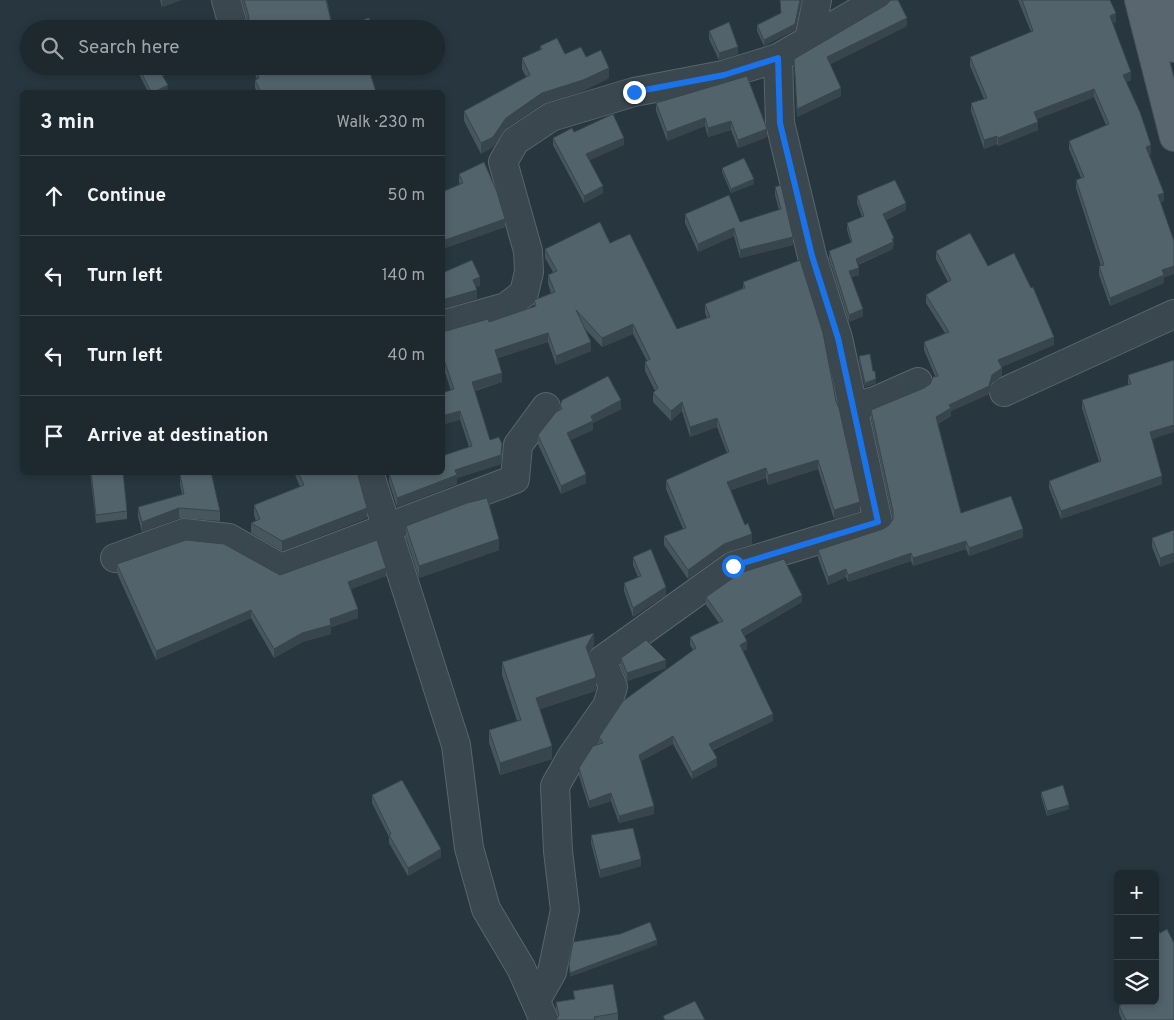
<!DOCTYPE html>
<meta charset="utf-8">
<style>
:root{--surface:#1d282f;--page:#2a343b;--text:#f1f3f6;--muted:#a0a6aa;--line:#3b444b}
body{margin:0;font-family:Overpass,sans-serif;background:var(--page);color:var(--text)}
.controls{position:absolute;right:15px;bottom:15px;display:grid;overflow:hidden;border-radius:8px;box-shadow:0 2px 8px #0003}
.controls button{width:45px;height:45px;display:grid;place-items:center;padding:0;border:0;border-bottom:1px solid var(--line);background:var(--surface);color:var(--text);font:25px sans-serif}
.stop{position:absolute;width:15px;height:15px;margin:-11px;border:4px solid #1a73e8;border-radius:50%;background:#fff}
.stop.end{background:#1a73e8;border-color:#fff;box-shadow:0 1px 5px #0008}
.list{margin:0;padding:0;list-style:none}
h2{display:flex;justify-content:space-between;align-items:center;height:65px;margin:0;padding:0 20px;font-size:21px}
h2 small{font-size:16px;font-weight:400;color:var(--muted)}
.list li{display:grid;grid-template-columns:32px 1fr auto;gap:15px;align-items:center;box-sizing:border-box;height:80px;padding:0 20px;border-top:1px solid var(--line)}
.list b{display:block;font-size:19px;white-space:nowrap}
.list em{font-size:16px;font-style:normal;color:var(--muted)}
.icon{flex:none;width:28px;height:28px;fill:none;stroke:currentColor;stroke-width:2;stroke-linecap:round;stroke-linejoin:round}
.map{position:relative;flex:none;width:1174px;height:1020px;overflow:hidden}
.search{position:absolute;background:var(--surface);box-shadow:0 2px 8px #0003;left:20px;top:20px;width:425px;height:55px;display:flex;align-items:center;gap:12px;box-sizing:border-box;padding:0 18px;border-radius:28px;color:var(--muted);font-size:19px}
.panel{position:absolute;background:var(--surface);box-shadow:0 2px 8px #0003;left:20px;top:90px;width:425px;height:385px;border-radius:8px}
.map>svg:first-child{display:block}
</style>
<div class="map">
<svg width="1174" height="1020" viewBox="0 0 1174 1020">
<rect width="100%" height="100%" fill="#27363f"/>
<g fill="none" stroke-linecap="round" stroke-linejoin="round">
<g stroke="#59656d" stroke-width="30">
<g id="minor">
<path d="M 226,0 L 234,29"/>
<path d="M 809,40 L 817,0"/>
<path d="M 442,325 L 506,307 L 524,293 L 529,272 L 528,251 L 503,162 L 515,141 L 551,117 L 634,92 L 723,75 L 778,58 L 878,0"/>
<path d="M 1004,392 L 1174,314"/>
<path d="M 851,407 L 875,401 L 918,382"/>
<path d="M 369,472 L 456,745 L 469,848 L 486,909 L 521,968 L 544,1020"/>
<path d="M 115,558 L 184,533 L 229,538 L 281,568 L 515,479 L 518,445 L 546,407"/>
<path d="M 536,1000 L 552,972 L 565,910 L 558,851 L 555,786 L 572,756 L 607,706 L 613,687 L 602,660 L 733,566 L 878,522 L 838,338 L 812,256 L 780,123 L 778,58"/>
</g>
</g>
<g stroke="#48535b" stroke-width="30">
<g id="major">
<path d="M 1139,0 L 1174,137"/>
<path d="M 1162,0 L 1174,48"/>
</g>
</g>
<use href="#minor" stroke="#3b474f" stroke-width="28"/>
<use href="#major" stroke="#59666f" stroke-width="28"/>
</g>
<g fill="#47555d">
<path d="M 160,0 L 181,0 L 162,7 Z"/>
<path d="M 242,0 L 327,0 L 333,29 L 248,29 L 248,22 Z"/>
<path d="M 780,0 L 802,0 L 795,30 L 764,46 L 757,31 L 757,25 L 781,13 Z"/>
<path d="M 1018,0 L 1110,0 L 1116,22 L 1113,23 L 1131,80 L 1126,82 L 1151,154 L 1149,155 L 1164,201 L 1160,203 L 1164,283 L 1110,306 L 1099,275 L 1099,266 L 1101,266 L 1076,188 L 1076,180 L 1081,178 L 1069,149 L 1069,141 L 1106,125 L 1094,97 L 1037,119 L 1038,130 L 998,146 L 997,144 L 984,149 L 971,111 L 971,103 L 984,99 L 970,66 L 970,57 L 1031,32 Z"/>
<path d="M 907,26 L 830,64 L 841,96 L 797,117 L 794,59 Z"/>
<path d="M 709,31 L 738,54 L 719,60 L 709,39 Z"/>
<path d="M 540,46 L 565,54 L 586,57 L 609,78 L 583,91 L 542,104 L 506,128 L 493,147 L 481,154 L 464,121 L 464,111 L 526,77 L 522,69 L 522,58 L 540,50 Z"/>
<path d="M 135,66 L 171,66 L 171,73 L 163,76 L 168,92 L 148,92 Z"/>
<path d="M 252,66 L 368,66 L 376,92 L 257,92 L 255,88 L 255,80 L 257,79 Z"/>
<path d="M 747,76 L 767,137 L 738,148 L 731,130 L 708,137 L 705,126 L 667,141 L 656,111 L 656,103 Z"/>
<path d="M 574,132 L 624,145 L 589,160 L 603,193 L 584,203 L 553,145 L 553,138 Z"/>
<path d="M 722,168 L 754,184 L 731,193 L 722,172 Z"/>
<path d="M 459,174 L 505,227 L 442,249 L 442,192 L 460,185 L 459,182 Z"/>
<path d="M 775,187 L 793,245 L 740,258 L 734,236 L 698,252 L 685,223 L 685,214 L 740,222 L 779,210 L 775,195 Z"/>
<path d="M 857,196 L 906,210 L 886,220 L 894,245 L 893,245 L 893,249 L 858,265 L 859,275 L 851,277 L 863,316 L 849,322 L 829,258 L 829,251 L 851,243 L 847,230 L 847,223 L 862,217 L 857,203 Z"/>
<path d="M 610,243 L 677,329 L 707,318 L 705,313 L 705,304 L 743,288 L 743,282 L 836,401 L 860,511 L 834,519 L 818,469 L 768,485 L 766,478 L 731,490 L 752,544 L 724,553 L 688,579 L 664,545 L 664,536 L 683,529 L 666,489 L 666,480 L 727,453 L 717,427 L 690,437 L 682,411 L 671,421 L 653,402 L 653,393 L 655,391 L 645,371 L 645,362 L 647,361 L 633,334 L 602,347 L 585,329 L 591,351 L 556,365 L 548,342 L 498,358 L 502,382 L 475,391 L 490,440 L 502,453 L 501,464 L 457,478 L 457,484 L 397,507 L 389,482 L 389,473 L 469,447 L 442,363 L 442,330 L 446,331 L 489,322 L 534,307 L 534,300 L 551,293 L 548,284 L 548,275 L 553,272 L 545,258 L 545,249 Z"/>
<path d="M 936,251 L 988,266 L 1054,345 L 1001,367 L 1002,376 L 992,383 L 989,394 L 951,411 L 951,416 L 938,424 L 961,513 L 1023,537 L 969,556 L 966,549 L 913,566 L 911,561 L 848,582 L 846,577 L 828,585 L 818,558 L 818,550 L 883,529 L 889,525 L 893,519 L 871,418 L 871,410 L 924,388 L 930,384 L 935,376 L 924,350 L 924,342 L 945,333 L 926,303 L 926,295 L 948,282 L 936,259 Z"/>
<path d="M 859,356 L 873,371 L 876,383 L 865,387 L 859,361 Z"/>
<path d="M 1128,375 L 1152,439 L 1162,484 L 1061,519 L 1049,488 L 1049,481 L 1099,462 L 1082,408 L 1082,400 L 1128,385 Z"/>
<path d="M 560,405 L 621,409 L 593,423 L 593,430 L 570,440 L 586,483 L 561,494 L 538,444 L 538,435 L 560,410 Z"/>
<path d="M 90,472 L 123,472 L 127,511 L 127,519 L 96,523 Z"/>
<path d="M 190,472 L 211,472 L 220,511 L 220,521 L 179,518 L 142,532 L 138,517 L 138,507 L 182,494 L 180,485 L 180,475 Z"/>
<path d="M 294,472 L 357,472 L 367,518 L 282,551 L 251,533 L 251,523 L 256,521 L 254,515 L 254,505 L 300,487 Z"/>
<path d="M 406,526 L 499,550 L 419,578 L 406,537 Z"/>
<path d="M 1174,530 L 1160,567 L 1152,547 L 1152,538 Z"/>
<path d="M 633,557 L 666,595 L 633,617 L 624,591 L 624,583 L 638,577 L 633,565 Z"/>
<path d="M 117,564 L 280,575 L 386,576 L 351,589 L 358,618 L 331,627 L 331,634 L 302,642 L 274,658 L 251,618 L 156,660 L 117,573 Z"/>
<path d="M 706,597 L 802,602 L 744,636 L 747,649 L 743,651 L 773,721 L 713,750 L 717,766 L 692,779 L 673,744 L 641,761 L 654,814 L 619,823 L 611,801 L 589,808 L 579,776 L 579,768 L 599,744 L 599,737 L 693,650 L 690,645 L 690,637 L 719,623 L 706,605 Z"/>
<path d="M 594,645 L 589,654 L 596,688 L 595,691 L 540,709 L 552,759 L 500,775 L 489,743 L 489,730 L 517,721 L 502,675 L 502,662 Z"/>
<path d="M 621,658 L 666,668 L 627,681 L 621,666 Z"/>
<path d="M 1041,792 L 1069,809 L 1047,816 L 1041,796 Z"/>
<path d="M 372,795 L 441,857 L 408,876 L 389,843 L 389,837 L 372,803 Z"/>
<path d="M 591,835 L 641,866 L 600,878 L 591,843 Z"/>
<path d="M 1160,933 L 1174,1020 L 1122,1020 L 1119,1013 L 1119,1006 L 1155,1001 Z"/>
<path d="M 573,991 L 618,1013 L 618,1020 L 556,1020 L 558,1017 L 556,1009 L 556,1002 L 574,999 Z"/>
</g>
<g fill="#39454c">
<path d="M 162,0 L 181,0 L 162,7 Z"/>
<path d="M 800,0 L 802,0 L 795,30 L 764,46 L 764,40 Z"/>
<path d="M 1116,13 L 1116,22 L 1110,24 L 1110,16 Z"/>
<path d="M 907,18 L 907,26 L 827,66 L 827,57 Z"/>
<path d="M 738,47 L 738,54 L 719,60 L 719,53 Z"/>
<path d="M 168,66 L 171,66 L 171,73 L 159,77 L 159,70 Z"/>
<path d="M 609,68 L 609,78 L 583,91 L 542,104 L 506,128 L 493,147 L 481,154 L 481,143 L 506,118 L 542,93 Z"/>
<path d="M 1131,72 L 1131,80 L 1123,83 L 1123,75 Z"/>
<path d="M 168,85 L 167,92 L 154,92 Z"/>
<path d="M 841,88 L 841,96 L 797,117 L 797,109 Z"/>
<path d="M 1094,89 L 1094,97 L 1034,120 L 1034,112 Z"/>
<path d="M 705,118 L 705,126 L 667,141 L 667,132 Z"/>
<path d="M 731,121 L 731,130 L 708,137 L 708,128 Z"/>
<path d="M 1038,122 L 1038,130 L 998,146 L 998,138 Z"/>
<path d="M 767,129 L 767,137 L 738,148 L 738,140 Z"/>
<path d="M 997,136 L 997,144 L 984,149 L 984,140 Z"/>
<path d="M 624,138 L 624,145 L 586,162 L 586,154 Z"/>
<path d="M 1151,145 L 1151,154 L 1146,156 L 1146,147 Z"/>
<path d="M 754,179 L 754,184 L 731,193 L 731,189 Z"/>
<path d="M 603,186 L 603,193 L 584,203 L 584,196 Z"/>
<path d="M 1164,193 L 1164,201 L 1158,204 L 1158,195 Z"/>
<path d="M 906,203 L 906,210 L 883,221 L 883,214 Z"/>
<path d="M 505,219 L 505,227 L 442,249 L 442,241 Z"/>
<path d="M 734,228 L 734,236 L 698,252 L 698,244 Z"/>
<path d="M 793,237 L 793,245 L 740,258 L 740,250 Z"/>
<path d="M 894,238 L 893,249 L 856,265 L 856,259 Z"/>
<path d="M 1174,266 L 1174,274 L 1164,278 L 1164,283 L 1110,306 L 1110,298 L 1162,270 Z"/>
<path d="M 859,268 L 859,275 L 849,278 L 849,271 Z"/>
<path d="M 480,277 L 480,286 L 473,288 L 473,280 Z"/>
<path d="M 477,290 L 477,299 L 442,309 L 442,300 Z"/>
<path d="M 863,309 L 863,316 L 849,322 L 849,315 Z"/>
<path d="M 633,324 L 633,334 L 602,347 L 602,338 Z"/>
<path d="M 548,333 L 548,342 L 495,359 L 495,350 Z"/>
<path d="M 1054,337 L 1054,345 L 998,368 L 998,360 Z"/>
<path d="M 591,342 L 591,351 L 556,365 L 556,356 Z"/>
<path d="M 1002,368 L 1002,376 L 992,383 L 989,394 L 951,411 L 951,416 L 936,425 L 936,417 L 949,405 Z"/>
<path d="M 502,373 L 502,382 L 472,391 L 472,382 Z"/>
<path d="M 876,379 L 876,383 L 865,387 L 865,383 Z"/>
<path d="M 621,400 L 621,409 L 593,423 L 593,430 L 567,441 L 567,433 L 591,416 Z"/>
<path d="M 682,402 L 682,411 L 671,421 L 671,411 Z"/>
<path d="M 460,411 L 460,420 L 442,425 L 442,416 Z"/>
<path d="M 717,418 L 717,427 L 690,437 L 690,427 Z"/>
<path d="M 1174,425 L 1174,432 L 1150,440 L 1150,432 Z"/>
<path d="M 502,444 L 501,464 L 457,478 L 457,484 L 397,507 L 397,498 L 455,470 Z"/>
<path d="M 818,460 L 818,469 L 768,485 L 768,475 Z"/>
<path d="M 766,468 L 766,478 L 727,491 L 727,482 Z"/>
<path d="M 586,474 L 586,483 L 561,494 L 561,486 Z"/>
<path d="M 1162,476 L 1162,484 L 1061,519 L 1061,511 Z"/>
<path d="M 860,502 L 860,511 L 834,519 L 834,510 Z"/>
<path d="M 179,508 L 179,518 L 142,532 L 142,522 Z"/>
<path d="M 367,508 L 367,518 L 282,551 L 282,541 Z"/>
<path d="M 1023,529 L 1023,537 L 969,556 L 969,548 Z"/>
<path d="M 752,534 L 752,544 L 724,553 L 688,579 L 688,570 L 724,544 Z"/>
<path d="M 499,539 L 499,550 L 419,578 L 419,566 Z"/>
<path d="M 966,541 L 966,549 L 913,566 L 913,558 Z"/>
<path d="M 911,553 L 911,561 L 848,582 L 848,575 Z"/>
<path d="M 1174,553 L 1174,562 L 1160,567 L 1160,558 Z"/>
<path d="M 386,568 L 386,576 L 348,590 L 348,582 Z"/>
<path d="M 846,569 L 846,577 L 828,585 L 828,577 Z"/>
<path d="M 666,587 L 666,595 L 633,617 L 633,608 Z"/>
<path d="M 802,595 L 802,602 L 741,637 L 741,630 Z"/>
<path d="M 358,609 L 358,618 L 331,627 L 331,634 L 302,642 L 274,658 L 274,649 L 302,633 L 330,619 Z"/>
<path d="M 251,610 L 251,618 L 156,660 L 156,651 Z"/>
<path d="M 594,633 L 594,645 L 586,660 L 586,647 Z"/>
<path d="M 747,641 L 747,649 L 740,652 L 740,645 Z"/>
<path d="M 666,660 L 666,668 L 627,681 L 627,673 Z"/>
<path d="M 596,675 L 596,688 L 595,691 L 536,710 L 536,698 Z"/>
<path d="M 773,714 L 773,721 L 709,751 L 709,744 Z"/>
<path d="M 673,736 L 673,744 L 639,762 L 639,755 Z"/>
<path d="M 552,746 L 552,759 L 500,775 L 500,763 Z"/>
<path d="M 717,758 L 717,766 L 692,779 L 692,772 Z"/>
<path d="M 611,793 L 611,801 L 589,808 L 589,801 Z"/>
<path d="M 1069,805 L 1069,809 L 1047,816 L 1047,811 Z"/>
<path d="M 654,806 L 654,814 L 619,823 L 619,816 Z"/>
<path d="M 441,849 L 441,857 L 408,876 L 408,868 Z"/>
<path d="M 641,859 L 641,866 L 600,878 L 600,870 Z"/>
<path d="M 657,940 L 657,945 L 570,977 L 570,973 Z"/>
</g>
<g fill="#52636c" stroke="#39454c">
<path d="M 244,0 L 326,0 L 333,29 L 248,29 L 249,17 Z"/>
<path d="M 780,0 L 800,0 L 795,24 L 764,40 L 757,25 L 781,13 Z"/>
<path d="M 891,0 L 898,0 L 907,18 L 827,57 L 841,88 L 797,109 L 794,59 L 886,5 Z"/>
<path d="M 1022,0 L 1110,0 L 1116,13 L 1110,16 L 1131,72 L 1123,75 L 1140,112 L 1151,145 L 1146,147 L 1164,193 L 1158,195 L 1174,241 L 1174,266 L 1162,270 L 1164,275 L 1110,298 L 1099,266 L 1104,265 L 1076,180 L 1084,177 L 1069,141 L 1109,124 L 1094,89 L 1034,112 L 1038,122 L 998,138 L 997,136 L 984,140 L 971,103 L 987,98 L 970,57 L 1033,31 Z"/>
<path d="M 369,18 L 373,29 L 335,29 Z"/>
<path d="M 729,22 L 738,47 L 719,53 L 709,31 Z"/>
<path d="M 557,38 L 565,54 L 581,47 L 586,57 L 601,50 L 609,68 L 583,80 L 542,93 L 506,118 L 493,137 L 481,143 L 464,111 L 530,75 L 522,58 L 542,49 L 540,46 Z"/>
<path d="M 138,66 L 168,66 L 159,70 L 168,85 L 154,92 L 151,92 Z"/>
<path d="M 255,66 L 368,66 L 376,92 L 261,92 L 255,80 L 259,78 Z"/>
<path d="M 747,76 L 767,129 L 738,140 L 731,121 L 708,128 L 705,118 L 667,132 L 656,103 Z"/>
<path d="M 613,114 L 624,138 L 586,154 L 603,186 L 584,196 L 553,138 L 572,128 L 574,132 Z"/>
<path d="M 744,158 L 754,179 L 731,189 L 722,168 Z"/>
<path d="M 484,162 L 497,192 L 505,219 L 442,241 L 442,192 L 463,183 L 459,174 Z"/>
<path d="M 895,180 L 906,203 L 883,214 L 894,238 L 892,239 L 893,242 L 856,259 L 859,268 L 849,271 L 863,309 L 849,315 L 829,251 L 852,242 L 847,223 L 864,216 L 857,196 Z"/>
<path d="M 781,185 L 793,237 L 740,250 L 734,228 L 698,244 L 685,214 L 729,195 L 740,222 L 781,209 L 775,187 Z"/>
<path d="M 600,222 L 610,243 L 630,234 L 677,329 L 710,317 L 705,304 L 745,288 L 743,282 L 800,260 L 823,333 L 836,401 L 839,408 L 860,502 L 834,510 L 818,460 L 768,475 L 766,468 L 727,482 L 745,525 L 748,523 L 752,534 L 724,544 L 688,570 L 664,536 L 686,528 L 666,480 L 729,452 L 717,418 L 690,427 L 682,402 L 671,411 L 653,393 L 658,388 L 645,362 L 650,359 L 633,324 L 602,338 L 576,310 L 591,342 L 556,356 L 548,333 L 495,350 L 502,373 L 472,382 L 490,440 L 499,437 L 502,444 L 501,455 L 455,470 L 457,475 L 397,498 L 389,473 L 442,472 L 442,456 L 472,446 L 460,411 L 442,416 L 442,393 L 454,389 L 442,354 L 442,330 L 446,331 L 488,319 L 489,322 L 536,306 L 534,300 L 555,292 L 548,275 L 557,271 L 545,249 Z"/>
<path d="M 970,233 L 988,266 L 1014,253 L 1031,288 L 1033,287 L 1054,337 L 998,360 L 1002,368 L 992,375 L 989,386 L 949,405 L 951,408 L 936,417 L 961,513 L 1011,496 L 1023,529 L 969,548 L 966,541 L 913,558 L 911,553 L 848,575 L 846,569 L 828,577 L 818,550 L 883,529 L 889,525 L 893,519 L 893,511 L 871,410 L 924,388 L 930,384 L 933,377 L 938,376 L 924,342 L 949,332 L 926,295 L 951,280 L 936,251 Z"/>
<path d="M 472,260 L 480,277 L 473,280 L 477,290 L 442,300 L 442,273 Z"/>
<path d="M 870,354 L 873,371 L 875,371 L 876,379 L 865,383 L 859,356 Z"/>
<path d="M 1174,360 L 1174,425 L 1150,432 L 1162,476 L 1061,511 L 1049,481 L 1101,461 L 1082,400 L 1131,384 L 1128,375 Z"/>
<path d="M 608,376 L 621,400 L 591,416 L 593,421 L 567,433 L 586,474 L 561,486 L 538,435 L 556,412 L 562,409 L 560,405 L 562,400 Z"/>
<path d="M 91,472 L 123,472 L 127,511 L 96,515 Z"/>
<path d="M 211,472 L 220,511 L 179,508 L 142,522 L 138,507 L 184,494 L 180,475 L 193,472 Z"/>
<path d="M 298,472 L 357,472 L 367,508 L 282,541 L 251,523 L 260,519 L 254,505 L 304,485 Z"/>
<path d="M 487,498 L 499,539 L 419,566 L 406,526 L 467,503 Z"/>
<path d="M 1174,530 L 1174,553 L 1160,558 L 1152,538 Z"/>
<path d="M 186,540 L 224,544 L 280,575 L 377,540 L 386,568 L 348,582 L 358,609 L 330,619 L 331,625 L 302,633 L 274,649 L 251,610 L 156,651 L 117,564 Z"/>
<path d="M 651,549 L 666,587 L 633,608 L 624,583 L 641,576 L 633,557 Z"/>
<path d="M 784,559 L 802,595 L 741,630 L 747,641 L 740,645 L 773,714 L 709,744 L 717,758 L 692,772 L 673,736 L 639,755 L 654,806 L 619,816 L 611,793 L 589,801 L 579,768 L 593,746 L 603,743 L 599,737 L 623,701 L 696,648 L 690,637 L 723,621 L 706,597 L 740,573 Z"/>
<path d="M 594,633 L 586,647 L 596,675 L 595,678 L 536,698 L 552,746 L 500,763 L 489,730 L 521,720 L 502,662 Z"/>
<path d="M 646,640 L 666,660 L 627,673 L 621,658 Z"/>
<path d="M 402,780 L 441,849 L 408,868 L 389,835 L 391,834 L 372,795 Z"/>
<path d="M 1063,785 L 1069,805 L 1047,811 L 1041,792 Z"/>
<path d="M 633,828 L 641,859 L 600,870 L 591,835 Z"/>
<path d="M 650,922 L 657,940 L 570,973 L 569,964 L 573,942 L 620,934 Z"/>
<path d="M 1157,928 L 1160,933 L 1167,929 L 1174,943 L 1174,1020 L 1126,1020 L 1119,1006 L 1128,1001 L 1155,1001 L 1155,929 Z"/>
<path d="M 613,984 L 618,1013 L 594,1017 L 595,1020 L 556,1020 L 559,1015 L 556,1002 L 575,999 L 573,991 Z"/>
<path d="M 695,1001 L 705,1020 L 665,1020 L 663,1016 Z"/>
</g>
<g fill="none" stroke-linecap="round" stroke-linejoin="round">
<path stroke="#1a73e8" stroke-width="6" d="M 634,92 L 724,75 L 778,58 L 780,123 L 812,256 L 838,338 L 878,522 L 733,566"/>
</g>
</svg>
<div class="controls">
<button>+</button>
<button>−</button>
<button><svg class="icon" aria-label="layers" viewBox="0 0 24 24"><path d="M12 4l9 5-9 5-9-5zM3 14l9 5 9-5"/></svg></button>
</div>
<div class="stop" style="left:733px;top:566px"></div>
<div class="stop end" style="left:634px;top:92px"></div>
<div class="search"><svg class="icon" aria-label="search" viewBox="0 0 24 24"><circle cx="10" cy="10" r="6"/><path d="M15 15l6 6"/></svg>Search here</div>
<section class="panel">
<h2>3 min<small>Walk · 230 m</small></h2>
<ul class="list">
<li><svg class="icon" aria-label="ahead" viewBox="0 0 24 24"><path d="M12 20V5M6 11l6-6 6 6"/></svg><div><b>Continue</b></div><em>50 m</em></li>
<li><svg class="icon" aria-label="left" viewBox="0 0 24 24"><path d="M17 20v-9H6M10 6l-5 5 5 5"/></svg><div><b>Turn left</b></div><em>140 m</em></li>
<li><svg class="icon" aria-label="left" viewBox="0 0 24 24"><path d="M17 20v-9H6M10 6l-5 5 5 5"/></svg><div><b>Turn left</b></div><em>40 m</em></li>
<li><svg class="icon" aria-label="arrive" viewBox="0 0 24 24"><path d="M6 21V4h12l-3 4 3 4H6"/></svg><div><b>Arrive at destination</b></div></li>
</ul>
</section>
</div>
